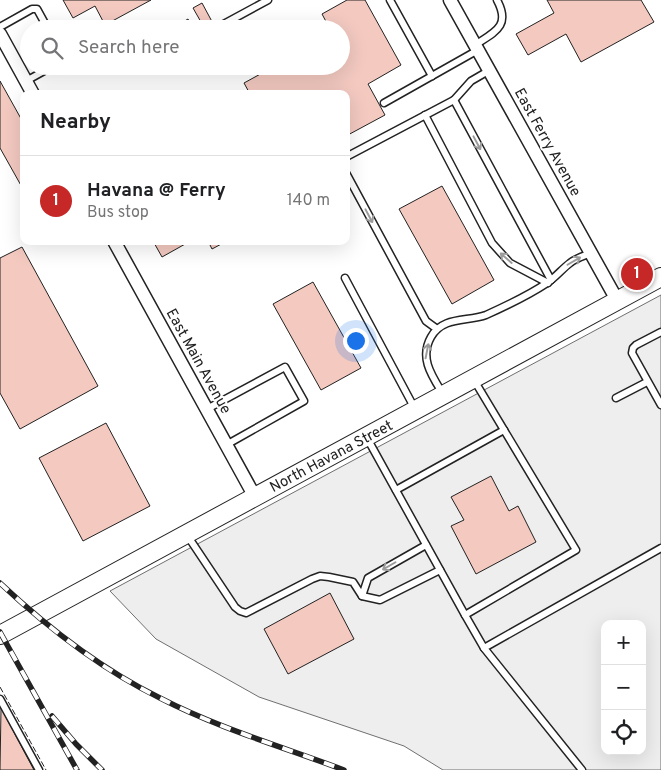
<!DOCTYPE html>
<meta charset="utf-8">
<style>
:root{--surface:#fff;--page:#f6f6f6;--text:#202124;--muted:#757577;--line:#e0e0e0;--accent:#c62828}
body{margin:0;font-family:Overpass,sans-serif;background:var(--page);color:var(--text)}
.controls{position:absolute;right:15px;bottom:15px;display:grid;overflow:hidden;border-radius:10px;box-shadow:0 5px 20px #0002}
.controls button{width:45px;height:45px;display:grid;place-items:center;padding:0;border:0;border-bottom:1px solid var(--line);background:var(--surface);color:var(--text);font:25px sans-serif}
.you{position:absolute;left:355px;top:340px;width:18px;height:18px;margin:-12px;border:4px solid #fff;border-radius:50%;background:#1a73e8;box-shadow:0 0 0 8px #1a73e833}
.badge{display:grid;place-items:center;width:32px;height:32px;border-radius:50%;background:var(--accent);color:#fff;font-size:16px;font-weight:700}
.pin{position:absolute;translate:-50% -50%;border:2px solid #fff;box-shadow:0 1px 5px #0006}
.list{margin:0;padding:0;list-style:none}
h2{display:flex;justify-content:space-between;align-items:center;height:65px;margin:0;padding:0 20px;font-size:21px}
h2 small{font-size:16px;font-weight:400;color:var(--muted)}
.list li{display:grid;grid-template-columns:32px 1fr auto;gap:15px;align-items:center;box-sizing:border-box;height:90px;padding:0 20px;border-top:1px solid var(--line)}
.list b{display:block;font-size:19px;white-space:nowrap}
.list p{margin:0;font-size:16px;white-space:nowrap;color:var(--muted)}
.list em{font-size:16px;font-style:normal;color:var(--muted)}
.icon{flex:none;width:28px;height:28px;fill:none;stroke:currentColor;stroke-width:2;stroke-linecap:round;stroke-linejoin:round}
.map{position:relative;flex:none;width:661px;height:770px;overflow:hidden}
.search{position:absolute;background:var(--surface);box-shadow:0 5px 20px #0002;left:20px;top:20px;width:330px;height:55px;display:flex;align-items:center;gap:12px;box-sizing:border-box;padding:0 18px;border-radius:28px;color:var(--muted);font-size:19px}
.panel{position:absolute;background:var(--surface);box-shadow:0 5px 20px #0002;left:20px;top:90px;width:330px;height:155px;border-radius:10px}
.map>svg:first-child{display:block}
</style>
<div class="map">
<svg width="661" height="770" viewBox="0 0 661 770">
<rect width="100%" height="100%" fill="#fff"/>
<path fill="#eee" stroke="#6f6f6f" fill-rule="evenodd" d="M 661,295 L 661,770 L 443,770 L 404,746 L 259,697 L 156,639 L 110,591 ZM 605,624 L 642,624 L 642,751 L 605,751 Z"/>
<g fill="#f3c9c0" stroke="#222">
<path d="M 63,0 L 151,0 L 105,25 L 95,6 L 73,18 Z"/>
<path d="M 347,0 L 365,0 L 401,65 L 368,84 L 385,115 L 346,136 L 346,94 L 250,94 L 244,83 L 275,66 L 341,66 L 341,29 L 330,29 L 322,14 Z"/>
<path d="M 547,0 L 641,0 L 654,22 L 581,62 L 566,34 L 528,55 L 516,34 L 554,13 Z"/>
<path d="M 202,3 L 216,29 L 205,29 L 193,8 Z"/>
<path d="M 188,19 L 193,29 L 171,29 Z"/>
<path d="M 0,81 L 24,124 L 23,189 L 0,148 Z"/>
<path d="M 442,186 L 494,280 L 452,304 L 399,209 Z"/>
<path d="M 153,241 L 186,241 L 187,243 L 162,257 Z"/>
<path d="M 208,241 L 227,241 L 212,249 Z"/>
<path d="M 22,247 L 98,386 L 20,429 L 0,393 L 0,258 Z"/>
<path d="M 313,282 L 361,368 L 321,390 L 273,304 Z"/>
<path d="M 106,423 L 150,506 L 83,541 L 39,458 Z"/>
<path d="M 491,476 L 509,511 L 518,506 L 536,542 L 476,574 L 451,526 L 464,520 L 451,497 Z"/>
<path d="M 330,593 L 354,639 L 288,674 L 264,629 Z"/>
<path d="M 1,708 L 34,770 L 0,770 Z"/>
</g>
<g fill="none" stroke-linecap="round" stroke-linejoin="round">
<g stroke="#222" stroke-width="9">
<g id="lane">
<path d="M 390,0 L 432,76"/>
<path d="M 222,25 L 268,0"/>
<path d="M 0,27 L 32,9 L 37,9 L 48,29"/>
<path d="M 475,45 C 495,32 511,26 497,0"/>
<path d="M 26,81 L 53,66"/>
<path d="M 454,100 L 551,280"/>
<path d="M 384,103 L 478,50"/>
<path d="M 425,115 L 492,243 L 510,263 L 548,283"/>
<path d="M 346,157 L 454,100 L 471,81 L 490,70"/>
<path d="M 346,173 L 426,321 L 437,329"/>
<path d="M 345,278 L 415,409"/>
<path d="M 661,332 L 636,345 L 633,348 L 632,353 L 661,405"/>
<path d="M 443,394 C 432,376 419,358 431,337 C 443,316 467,322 486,315 C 506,306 529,295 547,283 C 556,277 562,269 570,263 C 576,258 584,256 591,253"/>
<path d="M 616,398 L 647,382"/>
<path d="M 207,409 L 285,367 L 304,401 L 226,445"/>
<path d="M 367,438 L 465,615 L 576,550 L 474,380"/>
<path d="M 396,490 L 504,430"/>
<path d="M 187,535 L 235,607 L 240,611 L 246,613 L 312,579 L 320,576 L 329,577 L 353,582 L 362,596 L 380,600 L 440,570"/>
<path d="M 362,596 L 368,578 L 426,545"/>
<path d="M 465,615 L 484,648"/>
<path d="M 0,699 L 39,770"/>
<path d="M 582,770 L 484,648 L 661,548"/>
</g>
</g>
<g stroke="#222" stroke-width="15">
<g id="street">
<path d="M 450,0 L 617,300"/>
<path d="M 0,34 L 33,94"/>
<path d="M 114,241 L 255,497"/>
</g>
</g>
<g stroke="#222" stroke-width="20">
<path id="secondary" d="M 0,635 L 661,277"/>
</g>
<use href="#lane" stroke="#fff" stroke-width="6"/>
<use href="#street" stroke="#fff" stroke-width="12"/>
<use href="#secondary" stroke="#fff" stroke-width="18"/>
<g stroke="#222" stroke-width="5.5">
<g id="rail">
<path d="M 0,583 C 48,628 101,669 160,698 C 218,728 283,747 344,770"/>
<path d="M 0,632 L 77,770"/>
<path d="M 52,716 L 76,744 L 102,770"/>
</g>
</g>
<use href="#rail" stroke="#fff" stroke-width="4" stroke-dasharray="11" stroke-linecap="butt"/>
<path stroke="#222" stroke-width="1" stroke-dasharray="6 2.5" stroke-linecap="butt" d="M 0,687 L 46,770"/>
</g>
<defs><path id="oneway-shaft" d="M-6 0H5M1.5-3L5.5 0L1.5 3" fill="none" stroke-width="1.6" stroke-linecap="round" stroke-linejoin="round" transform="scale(1.25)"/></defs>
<g stroke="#9c9c9c">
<use href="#oneway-shaft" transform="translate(477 143) rotate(62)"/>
<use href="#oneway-shaft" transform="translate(369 216) rotate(62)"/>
<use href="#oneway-shaft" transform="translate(506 258) rotate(-139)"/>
<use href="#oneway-shaft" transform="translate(574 261) rotate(-30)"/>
<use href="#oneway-shaft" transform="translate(427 351) rotate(-79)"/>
<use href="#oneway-shaft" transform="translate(389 566) rotate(150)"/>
</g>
<g text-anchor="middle" stroke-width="4" stroke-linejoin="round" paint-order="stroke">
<g font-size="15" fill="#222" stroke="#fff">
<text transform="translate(548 142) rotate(61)" y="5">East Ferry Avenue</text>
<text transform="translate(199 361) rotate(61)" y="5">East Main Avenue</text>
<text transform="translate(331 456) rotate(-28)" y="5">North Havana Street</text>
</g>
</g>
</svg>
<div class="controls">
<button>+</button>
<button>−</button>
<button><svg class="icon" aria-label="locate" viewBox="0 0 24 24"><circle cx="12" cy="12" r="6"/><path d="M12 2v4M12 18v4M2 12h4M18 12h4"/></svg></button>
</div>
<div class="you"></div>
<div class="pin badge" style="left:637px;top:274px">1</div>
<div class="search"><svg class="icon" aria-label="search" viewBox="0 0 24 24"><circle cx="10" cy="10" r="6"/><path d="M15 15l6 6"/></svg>Search here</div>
<section class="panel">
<h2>Nearby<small></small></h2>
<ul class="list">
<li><span class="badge">1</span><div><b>Havana @ Ferry</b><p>Bus stop</p></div><em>140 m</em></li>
</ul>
</section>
</div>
